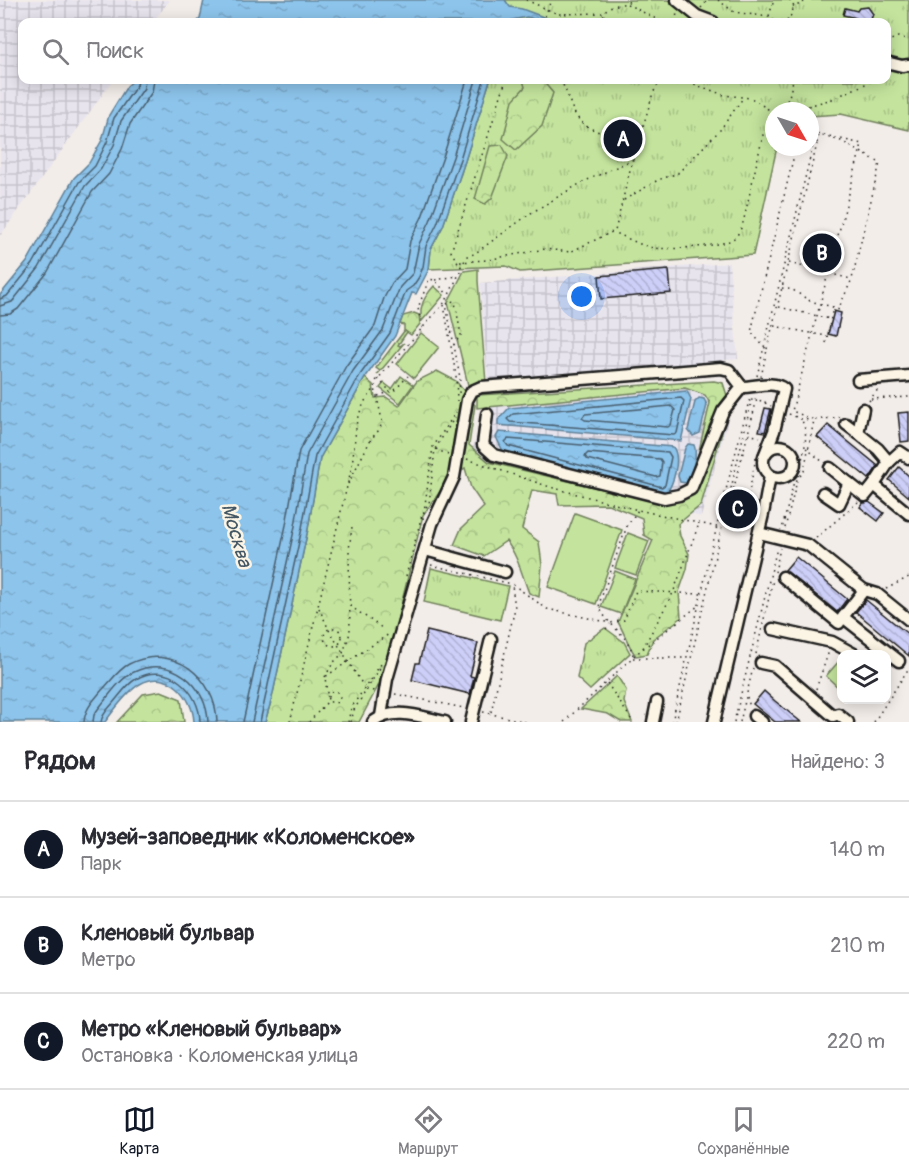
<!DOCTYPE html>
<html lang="ru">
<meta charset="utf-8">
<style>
:root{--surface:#fff;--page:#f2f2f3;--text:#2b2b33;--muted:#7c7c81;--line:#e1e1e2;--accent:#111827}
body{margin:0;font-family:Pangolin,sans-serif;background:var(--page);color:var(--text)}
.controls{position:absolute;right:18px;bottom:18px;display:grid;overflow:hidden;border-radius:12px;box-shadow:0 3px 15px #0003}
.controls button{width:54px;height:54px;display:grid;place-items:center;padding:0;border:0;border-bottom:2px solid var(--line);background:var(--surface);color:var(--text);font:30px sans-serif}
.compass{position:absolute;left:765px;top:102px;width:54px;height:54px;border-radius:50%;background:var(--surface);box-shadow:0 3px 15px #0003;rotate:129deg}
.you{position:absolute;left:582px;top:297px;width:21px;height:21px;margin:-15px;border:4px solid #fff;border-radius:50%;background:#1a73e8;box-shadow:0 0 0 9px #1a73e833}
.badge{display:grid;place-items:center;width:39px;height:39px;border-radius:50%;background:var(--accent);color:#fff;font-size:20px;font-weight:700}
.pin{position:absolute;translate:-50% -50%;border:3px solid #fff;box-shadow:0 2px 6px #0006}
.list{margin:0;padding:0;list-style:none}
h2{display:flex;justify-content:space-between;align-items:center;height:78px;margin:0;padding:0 24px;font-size:26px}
h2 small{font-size:20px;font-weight:400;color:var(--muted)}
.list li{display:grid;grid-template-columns:39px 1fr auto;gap:18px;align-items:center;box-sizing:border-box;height:96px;padding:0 24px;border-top:2px solid var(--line)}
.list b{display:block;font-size:22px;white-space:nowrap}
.list p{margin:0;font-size:20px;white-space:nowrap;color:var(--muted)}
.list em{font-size:20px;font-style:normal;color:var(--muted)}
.icon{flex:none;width:33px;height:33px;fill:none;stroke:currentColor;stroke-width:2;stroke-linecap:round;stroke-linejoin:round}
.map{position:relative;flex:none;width:909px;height:722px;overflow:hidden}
.search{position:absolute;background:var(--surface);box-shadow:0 3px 15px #0003;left:18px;right:18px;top:18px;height:66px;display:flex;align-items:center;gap:15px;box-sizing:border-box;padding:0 21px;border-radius:12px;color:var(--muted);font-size:22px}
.sheet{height:366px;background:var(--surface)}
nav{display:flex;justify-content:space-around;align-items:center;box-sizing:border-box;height:84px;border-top:2px solid var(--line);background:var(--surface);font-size:16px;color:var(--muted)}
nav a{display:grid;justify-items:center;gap:3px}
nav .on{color:var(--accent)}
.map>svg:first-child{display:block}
</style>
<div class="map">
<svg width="909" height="722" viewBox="0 0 909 722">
<defs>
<pattern id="industrial-grid" width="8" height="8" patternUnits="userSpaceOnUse" patternTransform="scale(1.5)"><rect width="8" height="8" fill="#e8e4ee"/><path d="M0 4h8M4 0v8" fill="none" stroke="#c6c3cc"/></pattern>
<pattern id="grass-tufts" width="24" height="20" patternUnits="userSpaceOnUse" patternTransform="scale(1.5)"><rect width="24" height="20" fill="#c4e49d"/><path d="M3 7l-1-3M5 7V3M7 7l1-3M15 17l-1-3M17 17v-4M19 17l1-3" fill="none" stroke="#a8c387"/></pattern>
<pattern id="forest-crowns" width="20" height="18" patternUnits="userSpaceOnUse" patternTransform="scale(1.5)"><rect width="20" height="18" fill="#c4e49d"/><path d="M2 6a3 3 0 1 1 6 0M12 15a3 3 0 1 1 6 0" fill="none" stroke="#a8c387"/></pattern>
<pattern id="water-ripples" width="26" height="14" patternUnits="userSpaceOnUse" patternTransform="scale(1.5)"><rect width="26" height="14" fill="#8dc4eb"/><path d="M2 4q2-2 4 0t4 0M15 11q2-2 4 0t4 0" fill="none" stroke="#79a8c9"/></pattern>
<pattern id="building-back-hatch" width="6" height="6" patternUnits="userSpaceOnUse" patternTransform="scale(1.5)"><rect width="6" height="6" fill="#cecff8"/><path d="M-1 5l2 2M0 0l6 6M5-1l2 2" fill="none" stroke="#b0b1d4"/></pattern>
</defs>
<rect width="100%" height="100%" fill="#f3ede9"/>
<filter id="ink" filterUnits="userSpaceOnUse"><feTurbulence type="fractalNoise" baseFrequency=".0167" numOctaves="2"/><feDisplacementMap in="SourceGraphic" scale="12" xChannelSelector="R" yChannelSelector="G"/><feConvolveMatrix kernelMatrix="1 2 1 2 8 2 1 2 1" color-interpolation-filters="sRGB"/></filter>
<g filter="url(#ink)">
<g fill="url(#industrial-grid)">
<path d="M 0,0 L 170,0 L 153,22 L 22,22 L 22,80 L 113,80 L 0,236 Z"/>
<path d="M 729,263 L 738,359 L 488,382 L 480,283 Z"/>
<path d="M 714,383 L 726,406 L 727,424 L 701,517 L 471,455 L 487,399 Z"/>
</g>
<g fill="url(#grass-tufts)" stroke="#70805c" stroke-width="1.5">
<path d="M 505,0 L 909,0 L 909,130 L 841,114 L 810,116 L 810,111 L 774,111 L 774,147 L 777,147 L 753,255 L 520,272 L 506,266 L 429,269 L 431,249 L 443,226 L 465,161 L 490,80 L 886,80 L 886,22 L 510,22 C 514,15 509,6 505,0 Z"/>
<path d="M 405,330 L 407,332 L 398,345 L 400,346 L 404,343 L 377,375 L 380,371 L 376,368 Z"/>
<path d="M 431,568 L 508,586 L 500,620 L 424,602 Z"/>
<path d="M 605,628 L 624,642 L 630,653 L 590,690 L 577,678 L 584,643 Z"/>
</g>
<g fill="url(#forest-crowns)" stroke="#70805c" stroke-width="1.5">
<path d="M 523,80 L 542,80 L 553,93 L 542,126 L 516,150 L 503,139 L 513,100 L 525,87 Z"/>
<path d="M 502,145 L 508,156 L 492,198 L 485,204 L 475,199 L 490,146 Z"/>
<path d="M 478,269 L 478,281 L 486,383 L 468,385 L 448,302 L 464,271 Z"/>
<path d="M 434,286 L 444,295 L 422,321 C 418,307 425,296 434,286 Z"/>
<path d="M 414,313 L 419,315 L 420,324 L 411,335 L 404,330 L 404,325 L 400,324 L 403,316 Z"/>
<path d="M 437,371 L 456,381 L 475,405 L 469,445 L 489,462 L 660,503 L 680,498 L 691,485 L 710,403 L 705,395 L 685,388 L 477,408 L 477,395 L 714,381 L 723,383 L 730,405 L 701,505 L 678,524 L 680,536 L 689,554 L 687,569 L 679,592 L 681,618 L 653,639 L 647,654 L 636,656 C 628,646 625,634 618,622 L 653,540 L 644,535 L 642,518 L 608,504 L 559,505 L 557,494 L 532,490 L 522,529 L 539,542 L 542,565 L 539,597 L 529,593 C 522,575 518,556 506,541 L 484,556 L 454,545 L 461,529 L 484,507 L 471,488 L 465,468 L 449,479 L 423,515 L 384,675 L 359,722 L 265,722 L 272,698 L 308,529 L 320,458 L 365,378 L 373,385 L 375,398 L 386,397 L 399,406 L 417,381 Z"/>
<path d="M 617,676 L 626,690 L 624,702 L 632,722 L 621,722 L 608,714 L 581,709 Z"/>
<path d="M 161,691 L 181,699 L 184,722 L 117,722 L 143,694 Z"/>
</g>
<g fill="#c4e49d" stroke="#70805c" stroke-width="1.5">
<path d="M 421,333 L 439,347 L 414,378 L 397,364 Z"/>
<path d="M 401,376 L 413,385 L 400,403 L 380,388 L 384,383 L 392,389 Z"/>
<path d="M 575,513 L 622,530 L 596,604 L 548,587 Z"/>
<path d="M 628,533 L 649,541 L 636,575 L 615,568 Z"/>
<path d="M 615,571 L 635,579 L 621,614 L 601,607 Z"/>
<path d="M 840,660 L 841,661 L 841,690 L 826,676 Z"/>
</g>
<g fill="url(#water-ripples)" stroke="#608198" stroke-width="1.5">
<path d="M 204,0 L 505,0 L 510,7 L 522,9 L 557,22 L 544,22 L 527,17 L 512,20 L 510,22 L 197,22 L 200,19 Z"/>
<path d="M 134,80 L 490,80 L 465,161 L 443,226 L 431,249 L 429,269 L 416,294 L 412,293 L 395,336 L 365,378 L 320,458 L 308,529 L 272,698 L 265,722 L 194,722 C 193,696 168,668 140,684 C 129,690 113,711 105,722 L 0,722 L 0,295 L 27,262 L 74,178 L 89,163 L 102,140 L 109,115 L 127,86 Z"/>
<path d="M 687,391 L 691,399 L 681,441 L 498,425 L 498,420 L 509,408 Z"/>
<path d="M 699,398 L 704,399 L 707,405 L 700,433 L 693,436 L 688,430 L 695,402 Z"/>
<path d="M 499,432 L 673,447 C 681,458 674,483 666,494 L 503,451 L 496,437 Z"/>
<path d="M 688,444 L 694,445 C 698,454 692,475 686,483 L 680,482 L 678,476 L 685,448 Z"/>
</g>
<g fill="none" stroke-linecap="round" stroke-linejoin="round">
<g stroke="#495f6f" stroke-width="1.5">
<path d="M 0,299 L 7,296 L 33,264 L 79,182 L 95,166 L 107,142 L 114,118 L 137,85 L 138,80"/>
<path d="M 0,306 L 12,302 L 39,268 L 85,186 L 101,169 L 114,145 L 121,121 L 144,88 L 145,80"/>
<path d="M 0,315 L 10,314 L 18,309 L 47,273 L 92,192 L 109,174 L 122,149 L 130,124 L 152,92 L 154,80"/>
<path d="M 681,398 L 684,401 L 677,433 L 674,435 L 510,422 L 507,419 L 513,414 Z"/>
<path d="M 671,406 L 675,410 L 671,425 L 668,427 L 585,420 L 582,418 L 585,414 Z"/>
<path d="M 508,439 L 668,452 L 671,457 L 665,485 L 662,487 L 508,446 L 505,442 Z"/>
<path d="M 588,453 L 660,459 L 662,462 L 660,476 L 656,477 L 587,459 L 585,456 Z"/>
<path d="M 84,722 C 85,708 94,700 102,690 C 110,682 119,669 129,664 C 172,642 216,677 217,722"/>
<path d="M 93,722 L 94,715 L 98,709 C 108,697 120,678 134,672 C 171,654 207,685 208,722"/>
<path d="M 101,722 C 102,714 108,709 113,703 C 120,695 127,684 136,679 C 167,660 200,691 200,722"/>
<path d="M 243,722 L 286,525 L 299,451 L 346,366 L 375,326 L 384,298 L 392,283 L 405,269 L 410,241 L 422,217 L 444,154 L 467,80"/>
<path d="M 252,722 L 295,526 L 307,454 L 353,371 L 383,330 L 400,287 L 413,273 L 419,244 L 430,221 L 453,157 L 476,80"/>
<path d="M 260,722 L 302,528 L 315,456 L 360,375 L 390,333 L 406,291 L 413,286 L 419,277 L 423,267 L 426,246 L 437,224 L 460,159 L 484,80"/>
</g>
</g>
<g fill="url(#building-back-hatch)" stroke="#1c1c1c" stroke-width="1.5">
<path d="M 868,7 L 873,14 L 870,22 L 860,22 L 856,18 L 843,15 L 845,8 L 857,11 L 859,8 Z"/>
<path d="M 669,270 L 671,293 L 601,299 L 599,276 Z"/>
<path d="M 834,311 L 841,313 L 836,336 L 828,334 Z"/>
<path d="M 765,408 L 771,409 L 765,432 L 759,431 Z"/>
<path d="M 909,412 L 909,441 L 901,442 L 898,413 Z"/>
<path d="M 828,425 L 878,466 L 869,479 L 817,437 Z"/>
<path d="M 899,467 L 909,476 L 909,497 L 889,480 Z"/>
<path d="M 869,502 L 884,513 L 878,521 L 860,507 L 863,503 Z"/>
<path d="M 796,557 L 847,599 L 837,612 L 785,570 Z"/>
<path d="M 866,600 L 909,635 L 909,656 L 856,612 Z"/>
<path d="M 427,631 L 478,643 L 470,676 L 474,677 L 470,694 L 412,680 L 416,663 L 419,663 Z"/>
<path d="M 764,691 L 775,701 L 801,722 L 775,722 L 753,704 Z"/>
</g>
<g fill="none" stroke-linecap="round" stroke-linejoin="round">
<g stroke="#1c1c1c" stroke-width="15">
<g id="minor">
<path d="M 677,0 L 697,16 L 713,22"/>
<path d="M 886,62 L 902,66 L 909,65"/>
<path d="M 858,380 L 909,376"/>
<path d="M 742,387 C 756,387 773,380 784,389 L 774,431 L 765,454"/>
<path d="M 863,409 L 858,433 L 878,449 L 889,462 L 900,452 L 909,458"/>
<path d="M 846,424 L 858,433"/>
<circle cx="779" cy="462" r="16"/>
<path d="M 889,462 L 874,485 L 909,514"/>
<path d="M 830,468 L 865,496 L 874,485"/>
<path d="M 823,493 L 839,504 L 849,483"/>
<path d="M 759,533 L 808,545 L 864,590 L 877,594 L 909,620"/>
<path d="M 425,550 L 505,572"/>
<path d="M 783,577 L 839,623 L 843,617"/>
<path d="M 864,590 L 843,617 L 899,661"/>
<path d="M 773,629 L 832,642 L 854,654"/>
<path d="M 761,663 L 775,666 L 833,716 L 838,714 L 848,722"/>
<path d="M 381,716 L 387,679 L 432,524 L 454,477 L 467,400 L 472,391 L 481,387 L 721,368 L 729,370 L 742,387 L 723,411 L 691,489 L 679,495 L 664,498 L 494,455 L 483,445 L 487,414"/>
<path d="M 754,716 L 762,722"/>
<path d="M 373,722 C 394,706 421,717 445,722"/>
<path d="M 471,722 L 491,639"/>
<path d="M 653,722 L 657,702"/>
<path d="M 714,722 L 763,514 L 770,476"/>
</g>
</g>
<g stroke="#1c1c1c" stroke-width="1.5" stroke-dasharray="1.5 4.5" stroke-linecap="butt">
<path d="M 526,0 L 558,14 L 603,13 L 599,22"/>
<path d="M 718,0 L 734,12 L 769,17 L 776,22"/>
<path d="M 790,0 L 794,7 L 808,0"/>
<path d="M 627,4 L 662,22"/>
<path d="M 701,8 L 708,0"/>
<path d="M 769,16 L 774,0"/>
<path d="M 543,22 L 551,0"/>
<path d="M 603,22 C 603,0 618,9 632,0"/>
<path d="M 676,22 L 677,11"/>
<path d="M 781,22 L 789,20 L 794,7"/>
<path d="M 886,42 L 898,37 L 909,39"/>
<path d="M 560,80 C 567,90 569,103 575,114 C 587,135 616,135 638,140"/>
<path d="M 661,80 L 653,93 L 630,170 L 615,231 L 618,234 C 629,239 642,246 653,248 C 669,250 714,247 729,241 C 738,238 742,227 744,219 L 763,135 L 774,121"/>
<path d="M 683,80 L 724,95 L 751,98 L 774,113"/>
<path d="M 781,111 L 789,97 L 793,80"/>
<path d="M 791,111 L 832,99 L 874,80"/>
<path d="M 817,143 L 819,135 L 841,141 L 880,163 L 852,279 L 837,312"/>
<path d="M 624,200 L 658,180 L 678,173 L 720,130 L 743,98"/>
<path d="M 460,262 L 486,260 L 545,249 L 570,252 L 614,231"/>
<path d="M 464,262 L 467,256 L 474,254 L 531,213 L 581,183 L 634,159"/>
<path d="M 789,263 L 851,279"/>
<path d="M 435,280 L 457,276"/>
<path d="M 782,288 L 793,290 L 810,301 L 833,307"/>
<path d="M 444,305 L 456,376 L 457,401"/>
<path d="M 779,307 L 830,319"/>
<path d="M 774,326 L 826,336"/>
<path d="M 422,328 L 418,308 L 429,279 L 435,280 L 448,295"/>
<path d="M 826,343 L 833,307 L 838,308"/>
<path d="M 454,345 L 446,305 L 451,301 L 455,302 L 461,335 L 454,345 L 460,378 L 459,393"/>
<path d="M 767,349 L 817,144"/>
<path d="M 757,376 L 816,133 L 862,144 L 792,411 L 814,420 L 804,471 L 793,485 L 782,529"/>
<path d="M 761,377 L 767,350 L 751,332 L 796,147"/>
<path d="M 378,379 L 390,391"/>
<path d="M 378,396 L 395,390 L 408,376"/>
<path d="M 871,399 L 909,397"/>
<path d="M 869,401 L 879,388"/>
<path d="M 765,403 L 771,406"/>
<path d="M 789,414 L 801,419 L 810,420"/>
<path d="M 815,420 L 840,417"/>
<path d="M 748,434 L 760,437"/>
<path d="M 806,448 L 823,462"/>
<path d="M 436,449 L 448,455"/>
<path d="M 467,459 L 550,487 L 638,510 L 717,527"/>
<path d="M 798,476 C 802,457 811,436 801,419"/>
<path d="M 348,484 L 371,439 L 380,429 L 382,420 L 375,388"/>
<path d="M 426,507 L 429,504 L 435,449 L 455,417"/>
<path d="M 726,518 L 757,399 L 765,403 L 766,399"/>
<path d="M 728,518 L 743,521 L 756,458"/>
<path d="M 423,519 L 433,447 L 456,412"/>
<path d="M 785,528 L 797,481"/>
<path d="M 816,538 L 858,502"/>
<path d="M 431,565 L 512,584 L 547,609 L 611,623 L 624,620 L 636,591 L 701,594"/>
<path d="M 775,572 L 780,548"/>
<path d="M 406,576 L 423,511"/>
<path d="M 886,589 L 909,577"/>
<path d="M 350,606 L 382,628"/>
<path d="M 319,608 L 329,630 L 364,687"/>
<circle cx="333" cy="637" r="9"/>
<path d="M 606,629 L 610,624"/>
<path d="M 643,648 L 673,593 L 699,524"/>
<path d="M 756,654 L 773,580"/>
<path d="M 633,655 C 628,632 603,624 599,604 L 627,526 L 638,510"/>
<path d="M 633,658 L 685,658"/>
<path d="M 325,677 L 333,663 L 343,653 L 350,633 L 349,550 L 352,527"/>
<path d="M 607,683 L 633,722"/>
<path d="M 816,689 L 829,651"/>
<path d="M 366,690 L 375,691"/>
<circle cx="334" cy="697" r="6"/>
<path d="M 395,694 L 464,708"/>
<path d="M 747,697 L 750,707"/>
<path d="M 483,712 L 526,722"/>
<path d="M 491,712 L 515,608 L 512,585"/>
<path d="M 290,722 L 352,466 L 357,419 L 365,401 L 375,388 L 376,381 L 446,301 L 462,268 L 451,252 L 506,80"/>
<path d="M 309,722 L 328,701 L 325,677 L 389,634"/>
<path d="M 348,722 L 351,708 L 381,664"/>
<path d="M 351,722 L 354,710 L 380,668"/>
<path d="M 564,722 L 636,654 L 698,606"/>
<path d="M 672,722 L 719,517 L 749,401 L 757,399 L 758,396"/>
<path d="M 676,722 L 753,395"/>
<path d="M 734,722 L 777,548"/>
<path d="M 740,722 L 753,668"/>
<path d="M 874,722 L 909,668"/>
</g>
<use href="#minor" stroke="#fcf5e5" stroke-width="10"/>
</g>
</g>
<g text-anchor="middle" stroke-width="5" stroke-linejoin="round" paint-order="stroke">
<g font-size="20" font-style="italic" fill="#445764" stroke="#fcf5e5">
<text transform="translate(237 535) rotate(74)" y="7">Москва</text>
</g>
</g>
</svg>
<div class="controls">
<button><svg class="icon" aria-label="layers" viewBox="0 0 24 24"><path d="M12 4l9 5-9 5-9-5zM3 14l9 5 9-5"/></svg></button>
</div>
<svg class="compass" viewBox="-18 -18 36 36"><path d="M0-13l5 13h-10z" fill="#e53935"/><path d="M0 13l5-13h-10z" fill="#7c7c81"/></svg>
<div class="you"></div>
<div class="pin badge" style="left:623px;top:139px">A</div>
<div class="pin badge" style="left:822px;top:253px">B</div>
<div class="pin badge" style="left:738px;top:509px">C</div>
<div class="search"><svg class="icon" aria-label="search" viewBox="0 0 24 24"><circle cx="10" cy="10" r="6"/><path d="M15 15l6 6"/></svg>Поиск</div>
</div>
<section class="sheet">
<h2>Рядом<small>Найдено: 3</small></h2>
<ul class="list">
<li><span class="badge">A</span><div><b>Музей-заповедник «Коломенское»</b><p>Парк</p></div><em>140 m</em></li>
<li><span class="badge">B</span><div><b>Кленовый бульвар</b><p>Метро</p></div><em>210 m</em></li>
<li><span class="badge">C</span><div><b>Метро «Кленовый бульвар»</b><p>Остановка · Коломенская улица</p></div><em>220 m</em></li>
</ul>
</section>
<nav>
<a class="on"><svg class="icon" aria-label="map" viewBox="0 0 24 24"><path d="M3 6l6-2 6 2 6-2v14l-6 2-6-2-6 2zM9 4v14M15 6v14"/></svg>Карта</a>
<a><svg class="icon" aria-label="directions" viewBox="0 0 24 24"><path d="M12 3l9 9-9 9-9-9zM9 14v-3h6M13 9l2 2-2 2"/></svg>Маршрут</a>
<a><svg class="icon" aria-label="saved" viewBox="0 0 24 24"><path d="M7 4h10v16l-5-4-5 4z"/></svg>Сохранённые</a>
</nav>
